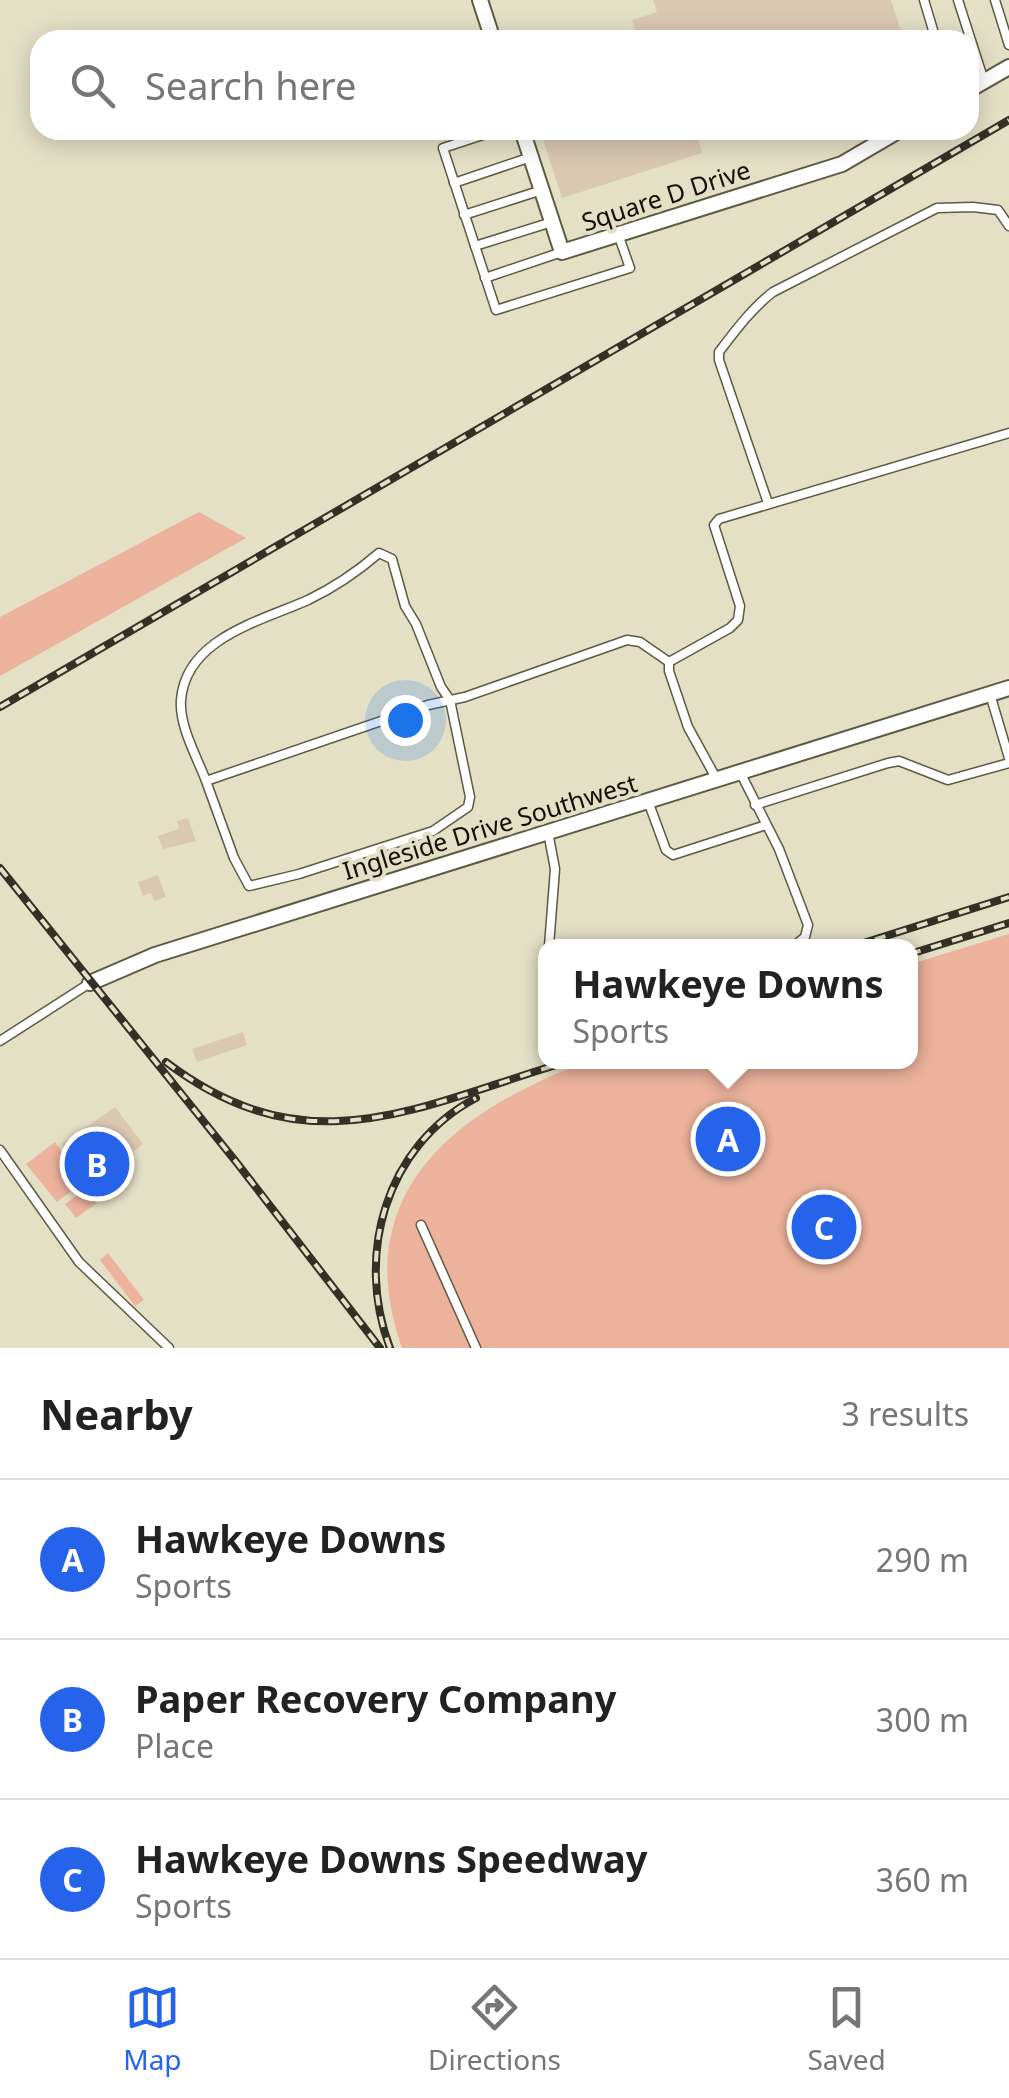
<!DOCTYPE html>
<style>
:root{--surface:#fff;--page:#f6f6f6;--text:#222;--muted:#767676;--line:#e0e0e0;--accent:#2563eb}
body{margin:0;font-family:"Noto Sans",sans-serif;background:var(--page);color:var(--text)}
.you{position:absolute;left:405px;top:720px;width:35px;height:35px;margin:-25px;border:8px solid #fff;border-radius:50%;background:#1a73e8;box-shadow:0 0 0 15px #1a73e833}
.badge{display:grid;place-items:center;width:65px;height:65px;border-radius:50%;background:var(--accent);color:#fff;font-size:32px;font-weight:700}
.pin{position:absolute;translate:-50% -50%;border:5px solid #fff;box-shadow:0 2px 10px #0006}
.popup{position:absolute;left:538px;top:939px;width:380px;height:130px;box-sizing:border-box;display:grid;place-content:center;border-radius:20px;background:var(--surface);filter:drop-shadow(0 2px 8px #0005);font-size:32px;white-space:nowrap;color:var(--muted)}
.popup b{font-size:38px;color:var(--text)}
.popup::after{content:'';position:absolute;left:50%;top:100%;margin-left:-20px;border:20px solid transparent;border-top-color:var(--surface)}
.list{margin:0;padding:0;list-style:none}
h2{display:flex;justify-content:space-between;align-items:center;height:130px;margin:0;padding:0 40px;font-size:42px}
h2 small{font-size:32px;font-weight:400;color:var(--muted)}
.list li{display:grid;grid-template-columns:65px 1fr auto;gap:30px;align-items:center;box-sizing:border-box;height:160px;padding:0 40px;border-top:2px solid var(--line)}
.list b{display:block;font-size:38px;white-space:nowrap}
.list p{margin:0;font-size:32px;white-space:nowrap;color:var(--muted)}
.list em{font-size:32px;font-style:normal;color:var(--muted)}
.icon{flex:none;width:55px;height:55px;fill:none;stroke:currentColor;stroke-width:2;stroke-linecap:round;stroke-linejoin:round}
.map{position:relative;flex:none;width:1009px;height:1348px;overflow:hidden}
.search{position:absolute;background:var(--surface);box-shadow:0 5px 25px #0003;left:30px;right:30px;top:30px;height:110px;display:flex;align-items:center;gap:25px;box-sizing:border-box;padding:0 35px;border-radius:30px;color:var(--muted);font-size:38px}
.sheet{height:610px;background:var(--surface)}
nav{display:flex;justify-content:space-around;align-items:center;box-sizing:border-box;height:140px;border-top:2px solid var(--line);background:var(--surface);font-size:28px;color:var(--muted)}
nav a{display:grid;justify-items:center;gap:5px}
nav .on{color:var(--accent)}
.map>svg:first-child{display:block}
</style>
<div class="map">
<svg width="1009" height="1348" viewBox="0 0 1009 1348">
<rect width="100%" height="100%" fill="#e4e0c6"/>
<g fill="#ecb29b">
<path d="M 199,512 L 246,538 L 0,676 L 0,617 Z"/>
<path d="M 1009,934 L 1009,1348 L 402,1348 C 363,1238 405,1157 502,1101 C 531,1085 559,1070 592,1062 C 622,1056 660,1062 691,1062 C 764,1062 837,1062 910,1062 L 911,964 Z"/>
<path d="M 55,1142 L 83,1182 L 57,1202 L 26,1164 Z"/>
<path d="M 87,1188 L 98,1202 L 76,1218 L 65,1204 Z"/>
<path d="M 108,1253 L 144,1300 L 135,1306 L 100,1260 Z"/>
</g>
<g fill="#dac8b3">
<path d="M 653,0 L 891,0 L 904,40 L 639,40 L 632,20 L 657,12 Z"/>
<path d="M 540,130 L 715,130 L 716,132 L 698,138 L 702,153 L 562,198 Z"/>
<path d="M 188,818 L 196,841 L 163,849 L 158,836 L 179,829 L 177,821 Z"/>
<path d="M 158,875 L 166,897 L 154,901 L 151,893 L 143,896 L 138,882 Z"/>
<path d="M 243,1032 L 247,1045 L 197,1062 L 192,1049 Z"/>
<path d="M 115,1107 L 143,1144 L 91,1183 L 62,1144 Z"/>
</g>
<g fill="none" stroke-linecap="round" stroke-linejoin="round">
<g stroke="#5d5943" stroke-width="11">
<g id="service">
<path d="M 924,0 L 936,40"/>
<path d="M 958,0 L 984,81"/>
<path d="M 995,0 L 1009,45"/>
<path d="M 498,130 L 443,148 L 496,310 L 630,268 L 618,234"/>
<path d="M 454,183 L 531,157"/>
<path d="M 464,215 L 542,190"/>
<path d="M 475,246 L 552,222"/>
<path d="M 485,278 L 562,252"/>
<path d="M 768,503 L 719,360 L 719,352 C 735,331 752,308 773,292 L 937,208 L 973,207 L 998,210 L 1009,226"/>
<path d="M 669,662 L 730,628 L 738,620 L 740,606 L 714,525 L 719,519 L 1009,433"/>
<path d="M 990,694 L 1009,758"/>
<path d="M 740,772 L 779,849 L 808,925 L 805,937 L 794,946"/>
<path d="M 206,781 L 234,858 L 249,886 L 299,874 L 433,831 L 468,807 L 470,797 L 450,700 L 441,687 L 416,624 L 405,606 L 392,559 L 379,553 C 357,572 333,588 308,600 C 261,621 186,638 181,700 C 179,726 197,757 206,781 L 428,705 L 465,697 L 627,640 L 640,642 L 669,662 L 669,671 L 688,727 L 716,778"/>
<path d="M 648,801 L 666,850 L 673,855 L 766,825"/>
<path d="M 755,805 L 888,763 L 899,761 L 948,780 L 1009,763"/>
<path d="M 548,832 L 555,869 L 549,946"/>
<path d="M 0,1041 L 90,983"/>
<path d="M 0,1150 L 79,1262 L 169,1348"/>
<path d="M 421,1225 L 476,1348"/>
</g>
</g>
<g stroke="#5d5943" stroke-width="18">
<g id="minor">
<path d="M 480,0 L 493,40"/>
<path d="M 969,90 L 1009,67"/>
<path d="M 522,130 L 562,252 L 842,164 L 900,130"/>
<path d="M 90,983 L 155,955 L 1009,688"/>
</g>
</g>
<use href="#service" stroke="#fff" stroke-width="8"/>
<use href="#minor" stroke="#fff" stroke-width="14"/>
<g stroke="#333126" stroke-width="8">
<g id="rail">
<path d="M 0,707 L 1009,120"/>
<path d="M 0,868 L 237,1163 L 380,1348"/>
<path d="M 854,946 L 1009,897"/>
<path d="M 910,954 L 1009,923"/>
<path d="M 166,1062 C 309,1170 417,1106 566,1062"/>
<path d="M 390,1348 C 355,1256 385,1146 476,1098"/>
</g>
</g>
<use href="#rail" stroke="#e4e0c6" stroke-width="4" stroke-dasharray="11" stroke-linecap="butt"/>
</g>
<g text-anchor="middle" stroke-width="8" stroke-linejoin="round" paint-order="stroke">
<g font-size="25" fill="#100f07" stroke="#e4e0c6">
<text transform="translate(666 196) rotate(-18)" y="9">Square D Drive</text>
<text transform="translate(490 827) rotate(-17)" y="9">Ingleside Drive Southwest</text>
</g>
</g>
</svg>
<div class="you"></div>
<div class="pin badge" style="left:728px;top:1139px">A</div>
<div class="popup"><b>Hawkeye Downs</b>Sports</div>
<div class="pin badge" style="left:97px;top:1164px">B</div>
<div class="pin badge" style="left:824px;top:1227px">C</div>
<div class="search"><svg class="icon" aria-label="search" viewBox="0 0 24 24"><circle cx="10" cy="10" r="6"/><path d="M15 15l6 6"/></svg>Search here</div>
</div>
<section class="sheet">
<h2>Nearby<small>3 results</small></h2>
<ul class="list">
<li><span class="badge">A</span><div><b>Hawkeye Downs</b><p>Sports</p></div><em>290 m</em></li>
<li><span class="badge">B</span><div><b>Paper Recovery Company</b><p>Place</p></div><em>300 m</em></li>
<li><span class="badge">C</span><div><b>Hawkeye Downs Speedway</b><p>Sports</p></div><em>360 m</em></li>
</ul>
</section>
<nav>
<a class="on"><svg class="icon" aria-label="map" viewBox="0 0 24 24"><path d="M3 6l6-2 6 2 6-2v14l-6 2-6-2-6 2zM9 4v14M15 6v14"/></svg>Map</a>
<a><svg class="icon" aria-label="directions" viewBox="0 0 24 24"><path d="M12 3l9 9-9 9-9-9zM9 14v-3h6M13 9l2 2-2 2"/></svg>Directions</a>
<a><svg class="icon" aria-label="saved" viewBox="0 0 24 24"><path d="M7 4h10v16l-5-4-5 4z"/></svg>Saved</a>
</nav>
